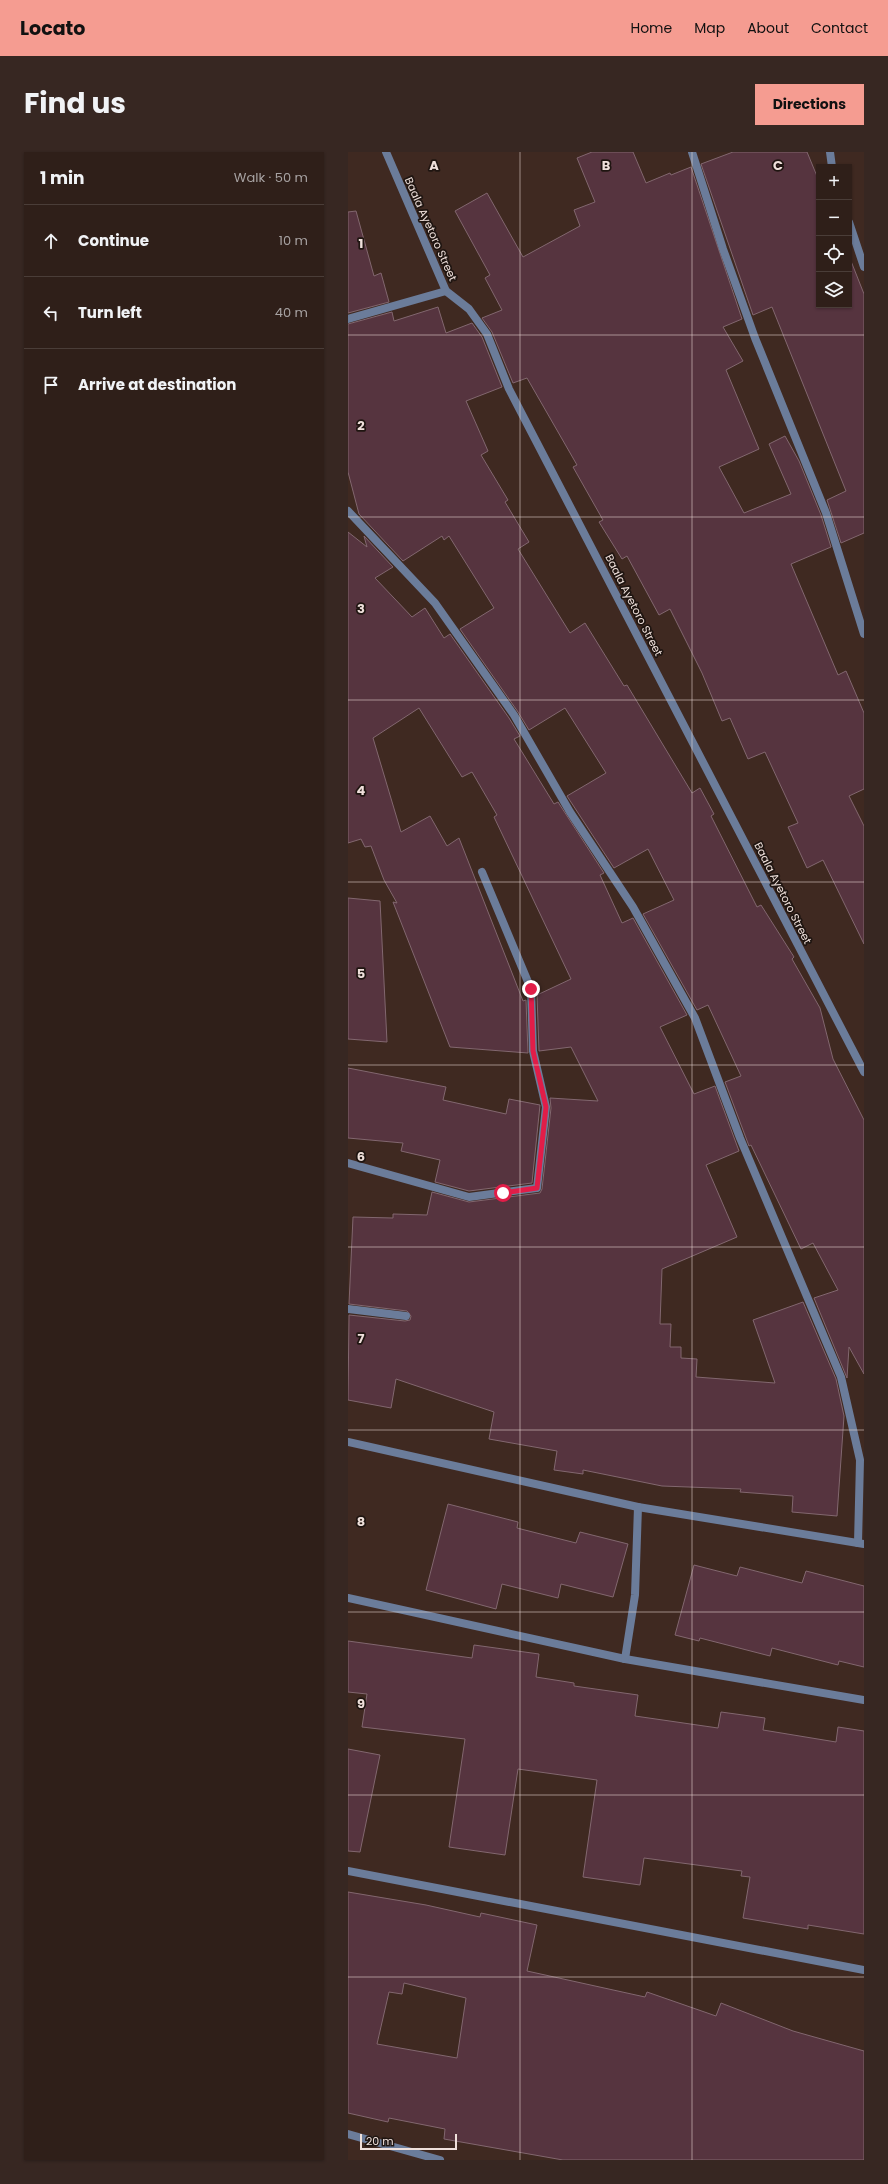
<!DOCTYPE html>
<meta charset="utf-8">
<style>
:root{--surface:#2f1f19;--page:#372722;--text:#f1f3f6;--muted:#a7a2a2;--line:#4a3d38;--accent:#f59c91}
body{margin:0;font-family:Poppins,sans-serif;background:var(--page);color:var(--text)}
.controls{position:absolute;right:12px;top:12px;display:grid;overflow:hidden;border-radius:0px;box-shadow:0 1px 3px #0004}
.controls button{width:36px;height:36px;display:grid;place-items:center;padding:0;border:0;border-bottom:1px solid var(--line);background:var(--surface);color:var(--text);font:20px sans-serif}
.scale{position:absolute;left:12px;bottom:10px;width:97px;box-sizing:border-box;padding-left:4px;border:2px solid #efe0db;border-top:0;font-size:11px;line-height:14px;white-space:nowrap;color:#efe0db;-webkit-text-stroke:3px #1f1511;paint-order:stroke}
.stop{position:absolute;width:12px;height:12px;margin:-9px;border:3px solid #e11d48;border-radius:50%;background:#fff}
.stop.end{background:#e11d48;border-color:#fff;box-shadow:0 1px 4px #0008}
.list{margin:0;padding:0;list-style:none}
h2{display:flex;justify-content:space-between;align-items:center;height:52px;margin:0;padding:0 16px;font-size:17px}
h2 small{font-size:13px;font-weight:400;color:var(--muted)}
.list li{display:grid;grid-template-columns:26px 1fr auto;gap:12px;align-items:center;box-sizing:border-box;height:72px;padding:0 16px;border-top:1px solid var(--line)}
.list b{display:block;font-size:15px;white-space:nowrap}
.list em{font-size:13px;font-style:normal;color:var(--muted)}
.icon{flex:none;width:22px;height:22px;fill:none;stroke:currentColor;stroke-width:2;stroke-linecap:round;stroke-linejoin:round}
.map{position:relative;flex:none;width:516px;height:2008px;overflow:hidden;border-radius:0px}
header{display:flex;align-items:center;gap:24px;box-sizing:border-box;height:56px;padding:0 20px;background:var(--accent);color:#111}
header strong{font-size:19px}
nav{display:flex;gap:22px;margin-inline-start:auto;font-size:14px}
.intro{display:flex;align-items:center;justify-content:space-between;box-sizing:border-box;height:96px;padding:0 24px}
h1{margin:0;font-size:28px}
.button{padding:10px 18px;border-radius:0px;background:var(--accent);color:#111;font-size:14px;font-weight:700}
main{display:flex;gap:24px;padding:0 24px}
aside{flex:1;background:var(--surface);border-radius:0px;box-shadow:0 1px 3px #0004}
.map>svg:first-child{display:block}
</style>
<header>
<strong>Locato</strong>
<nav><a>Home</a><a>Map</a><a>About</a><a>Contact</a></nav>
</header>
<div class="intro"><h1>Find us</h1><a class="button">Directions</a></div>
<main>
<aside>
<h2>1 min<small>Walk · 50 m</small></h2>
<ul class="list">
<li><svg class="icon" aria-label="ahead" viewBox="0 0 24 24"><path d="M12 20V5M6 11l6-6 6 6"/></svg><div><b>Continue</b></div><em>10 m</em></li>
<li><svg class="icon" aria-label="left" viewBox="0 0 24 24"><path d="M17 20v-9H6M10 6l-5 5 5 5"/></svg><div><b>Turn left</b></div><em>40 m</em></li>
<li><svg class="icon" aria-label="arrive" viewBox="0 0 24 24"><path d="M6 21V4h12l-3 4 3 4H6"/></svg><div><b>Arrive at destination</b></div></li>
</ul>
</aside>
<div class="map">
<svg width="516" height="2008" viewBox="0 0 516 2008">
<rect width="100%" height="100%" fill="#3f2921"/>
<g fill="#56343f" stroke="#82676f" fill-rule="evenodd">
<path d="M 244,0 L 285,0 L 298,31 L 322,21 L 323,23 L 343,15 L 394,167 L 375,175 L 395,209 L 378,218 L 411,297 L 371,315 L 396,361 L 443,342 L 421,292 L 437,284 L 451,309 L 473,363 L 483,395 L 443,412 L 490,523 L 498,519 L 516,561 L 516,637 L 501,644 L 516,674 L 516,792 L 475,708 L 459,716 L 440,675 L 450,671 L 417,600 L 400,607 L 382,566 L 374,569 L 354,521 L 322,457 L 311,463 L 279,404 L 274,407 L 251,370 L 255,368 L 225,315 L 229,313 L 179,226 L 165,231 L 144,180 L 134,166 L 154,158 L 137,126 L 142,123 L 107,59 L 139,41 L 175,105 L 232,74 L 226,58 L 247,50 L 229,6 Z"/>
<path d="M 385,0 L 459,0 L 471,29 L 471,153 L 501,153 L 501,104 L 516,142 L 516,381 L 493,391 L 479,348 L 498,339 L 424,155 L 405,163 L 353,12 Z"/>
<path d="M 8,59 L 26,124 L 33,121 L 41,150 L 0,161 L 0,60 Z"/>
<path d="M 90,155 L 98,181 L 124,171 L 134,185 L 154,235 L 118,249 L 140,299 L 133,303 L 160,348 L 157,350 L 181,390 L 170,397 L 222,481 L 237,471 L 276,534 L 279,533 L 344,641 L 352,636 L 366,662 L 363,664 L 409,755 L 413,753 L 446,805 L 444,807 L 472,856 L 485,907 L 516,968 L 516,1222 L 501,1195 L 499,1226 L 466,1146 L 490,1138 L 465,1091 L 453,1097 L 403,993 L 401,994 L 377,930 L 393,924 L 360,853 L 349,858 L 295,762 L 326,748 L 300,697 L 266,716 L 219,644 L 258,621 L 217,556 L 181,578 L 170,560 L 112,477 L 146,456 L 101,384 L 96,388 L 94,384 L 55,409 L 11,362 L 0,320 L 0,172 L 44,160 L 46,169 Z"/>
<path d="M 0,380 L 19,395 L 16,384 L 45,415 L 27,426 L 64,465 L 77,456 L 96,486 L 102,482 L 161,566 L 172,584 L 166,587 L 206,652 L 210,650 L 256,721 L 252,723 L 274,771 L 285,766 L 339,863 L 312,875 L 346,942 L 367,934 L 391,999 L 358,1013 L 389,1085 L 314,1117 L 312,1172 L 323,1172 L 322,1195 L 333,1195 L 333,1206 L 349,1207 L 348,1225 L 427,1231 L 405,1168 L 455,1150 L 488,1227 L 496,1264 L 489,1364 L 444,1360 L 445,1344 L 392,1340 L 393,1337 L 314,1334 L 235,1318 L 235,1322 L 206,1318 L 209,1299 L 141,1287 L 146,1260 L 48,1227 L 43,1256 L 0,1248 L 1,1163 L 57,1169 L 62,1168 L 63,1164 L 59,1159 L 1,1152 L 5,1065 L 45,1066 L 45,1062 L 79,1063 L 84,1040 L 121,1050 L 192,1041 L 194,1037 L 203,956 L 202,946 L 250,949 L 223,895 L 191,899 L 189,843 L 223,827 L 146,665 L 149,663 L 124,620 L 114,625 L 71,556 L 25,586 L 53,680 L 82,664 L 99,694 L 111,686 L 175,849 L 178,848 L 180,901 L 102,895 L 45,750 L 49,751 L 36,728 L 23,694 L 17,695 L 13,687 L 0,691 Z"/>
<path d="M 0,746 L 32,749 L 39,890 L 0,887 Z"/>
<path d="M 0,916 L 98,935 L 95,948 L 158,962 L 161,947 L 192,953 L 184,1031 L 121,1039 L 87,1030 L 92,1008 L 53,999 L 55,991 L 0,986 Z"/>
<path d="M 100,1352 L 170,1370 L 169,1376 L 228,1391 L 232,1380 L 280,1392 L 265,1445 L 213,1432 L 210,1446 L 154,1432 L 148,1457 L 78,1438 Z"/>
<path d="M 346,1413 L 389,1424 L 392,1415 L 454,1431 L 458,1419 L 516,1434 L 516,1515 L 491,1509 L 490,1513 L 424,1496 L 422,1504 L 352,1486 L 351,1489 L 327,1483 Z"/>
<path d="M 0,1489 L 124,1506 L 126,1493 L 191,1502 L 188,1525 L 226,1531 L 226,1534 L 290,1543 L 287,1564 L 370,1576 L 373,1560 L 417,1566 L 415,1578 L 488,1590 L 490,1575 L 516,1579 L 516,1782 L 460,1773 L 460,1777 L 395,1766 L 402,1725 L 393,1724 L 394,1719 L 296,1706 L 292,1733 L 235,1725 L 249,1628 L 170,1617 L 157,1703 L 101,1695 L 117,1587 L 14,1575 L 19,1542 L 0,1540 Z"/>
<path d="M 0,1597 L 32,1603 L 12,1700 L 0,1699 Z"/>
<path d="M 0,1740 L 78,1753 L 132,1765 L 133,1761 L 189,1773 L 179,1819 L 297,1845 L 299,1840 L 368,1864 L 373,1851 L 445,1879 L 516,1899 L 516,2008 L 215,2008 L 96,1987 L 97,1977 L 41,1966 L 40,1970 L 0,1961 ZM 56,1831 L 118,1846 L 109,1906 L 29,1892 L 41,1840 L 54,1842 Z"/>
</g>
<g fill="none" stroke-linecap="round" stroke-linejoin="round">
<g stroke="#6b7c9a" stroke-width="8">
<path d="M 38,0 L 98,139 L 121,157 L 139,182 L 161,237 L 516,920"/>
<path d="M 344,0 L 375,97 L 407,186 L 478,361 L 516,482"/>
<path d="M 482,0 L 484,15"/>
<path d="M 501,70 L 516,115"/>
<path d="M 0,167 L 98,139"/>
<path d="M 0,359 L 87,451 L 166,563 L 222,660 L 285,755 L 347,866 L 392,986 L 493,1225 L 512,1308 L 510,1391"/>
<path d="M 0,1011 L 121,1045 L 189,1036 L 198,955 L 185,899 L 183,837 L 134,720"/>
<path d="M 0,1157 L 58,1164"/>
<path d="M 0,1290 L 290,1355 L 516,1392"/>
<path d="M 0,1446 L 277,1507 L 516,1548"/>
<path d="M 277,1507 L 287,1443 L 290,1355"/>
<path d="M 0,1982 L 92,2008"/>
</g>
<path stroke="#6b7c9a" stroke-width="8" d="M 0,1719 L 516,1818"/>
</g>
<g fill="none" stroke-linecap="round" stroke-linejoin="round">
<path stroke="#e11d48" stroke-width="5" d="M 155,1041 L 189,1036 L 198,955 L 185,899 L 183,837"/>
</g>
<path fill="none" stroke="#efe0db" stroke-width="1" stroke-opacity="0.55" d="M 172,0 L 172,2008M 344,0 L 344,2008M 0,183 L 516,183M 0,365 L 516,365M 0,548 L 516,548M 0,730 L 516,730M 0,913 L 516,913M 0,1095 L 516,1095M 0,1278 L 516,1278M 0,1460 L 516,1460M 0,1643 L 516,1643M 0,1825 L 516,1825"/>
<g text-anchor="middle" stroke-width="3.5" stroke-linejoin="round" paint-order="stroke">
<g font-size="11" fill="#efe0db" stroke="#1f1511">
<text transform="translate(83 77) rotate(66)" y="4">Baala Ayetoro Street</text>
<text transform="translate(286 453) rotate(63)" y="4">Baala Ayetoro Street</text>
<text transform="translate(435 741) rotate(63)" y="4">Baala Ayetoro Street</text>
</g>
</g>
<g font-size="13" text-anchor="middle" font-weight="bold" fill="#efe0db" stroke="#1f1511" stroke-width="3.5" stroke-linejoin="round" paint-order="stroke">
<text x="86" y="18">A</text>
<text x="258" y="18">B</text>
<text x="430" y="18">C</text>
<text x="13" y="96">1</text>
<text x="13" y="278">2</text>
<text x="13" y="461">3</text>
<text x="13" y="643">4</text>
<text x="13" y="826">5</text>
<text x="13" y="1009">6</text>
<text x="13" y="1191">7</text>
<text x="13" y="1374">8</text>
<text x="13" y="1556">9</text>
</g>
</svg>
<div class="controls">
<button>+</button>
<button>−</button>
<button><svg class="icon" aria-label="locate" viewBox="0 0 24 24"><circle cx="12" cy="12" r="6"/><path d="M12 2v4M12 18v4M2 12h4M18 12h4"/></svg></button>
<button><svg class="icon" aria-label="layers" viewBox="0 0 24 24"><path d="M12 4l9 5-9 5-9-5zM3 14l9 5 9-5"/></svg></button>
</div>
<div class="scale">20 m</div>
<div class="stop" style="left:155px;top:1041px"></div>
<div class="stop end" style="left:183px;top:837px"></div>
</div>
</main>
